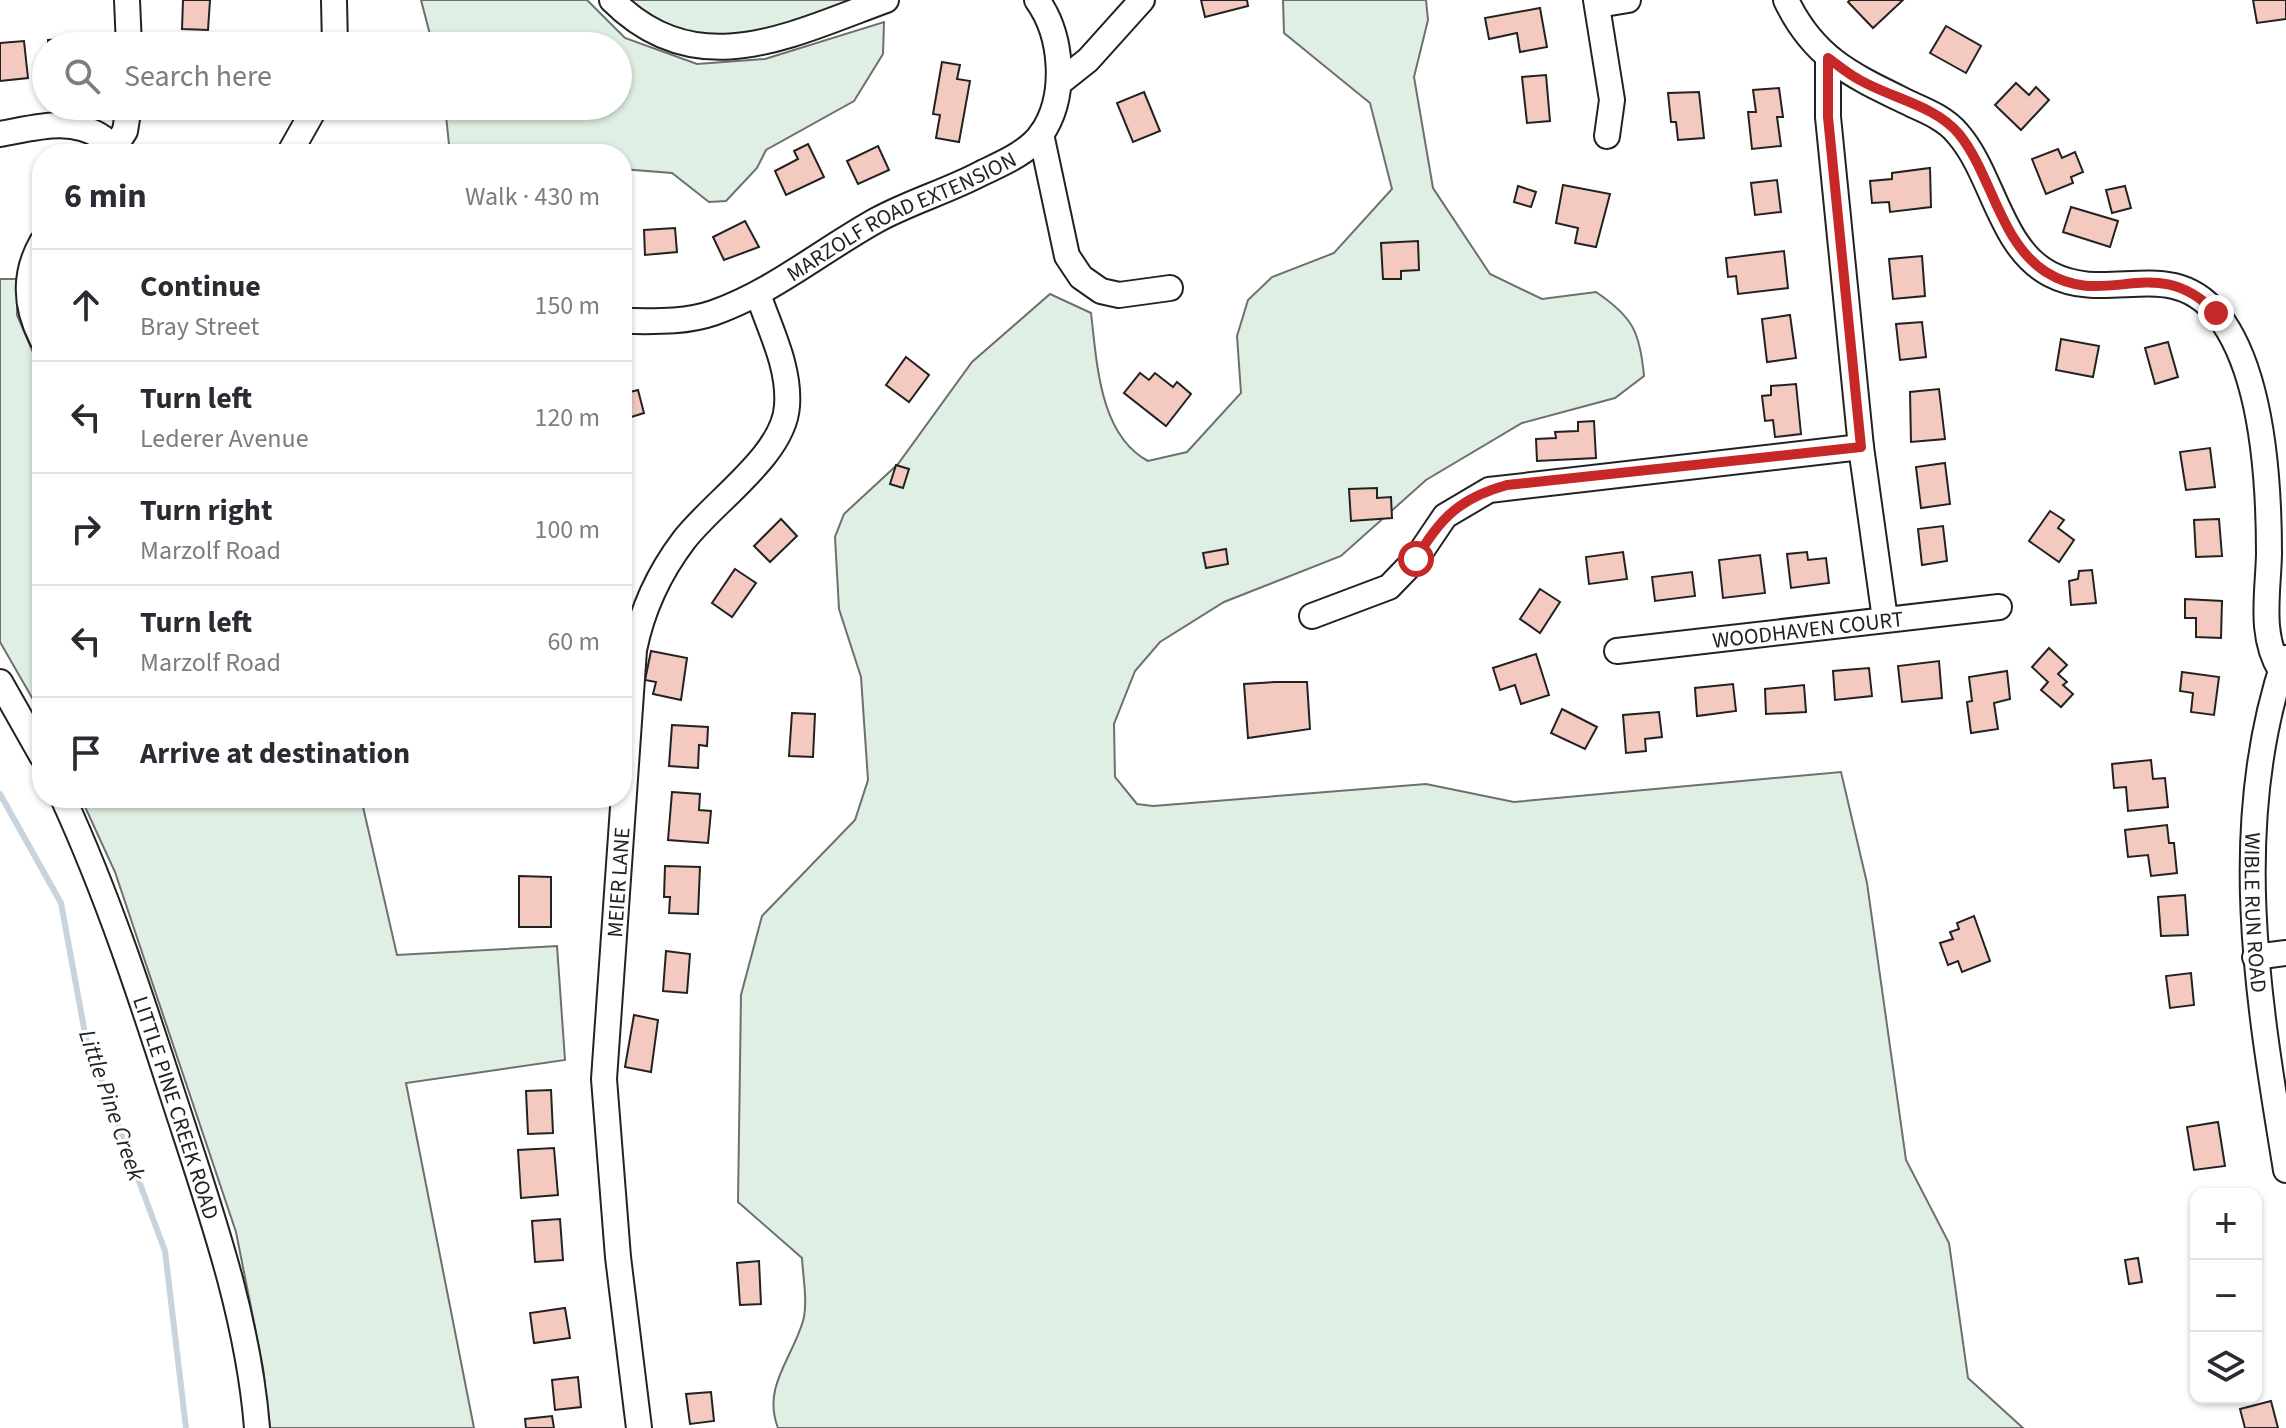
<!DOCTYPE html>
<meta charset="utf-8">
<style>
:root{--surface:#fff;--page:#f2f2f3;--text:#2b2b33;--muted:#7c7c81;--line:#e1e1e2}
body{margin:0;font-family:"Source Sans 3",sans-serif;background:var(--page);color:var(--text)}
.controls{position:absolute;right:24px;bottom:24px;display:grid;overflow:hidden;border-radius:16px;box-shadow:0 2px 6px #0004}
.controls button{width:72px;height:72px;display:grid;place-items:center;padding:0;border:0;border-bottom:2px solid var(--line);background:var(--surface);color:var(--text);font:40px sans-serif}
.stop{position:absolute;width:24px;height:24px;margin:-18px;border:6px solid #c62828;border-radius:50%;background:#fff}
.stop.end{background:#c62828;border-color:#fff;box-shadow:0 2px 8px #0008}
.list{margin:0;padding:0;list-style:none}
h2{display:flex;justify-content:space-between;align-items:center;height:104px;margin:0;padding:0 32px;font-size:34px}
h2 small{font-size:26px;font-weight:400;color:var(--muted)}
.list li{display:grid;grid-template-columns:52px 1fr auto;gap:24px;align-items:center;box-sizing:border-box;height:112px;padding:0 32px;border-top:2px solid var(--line)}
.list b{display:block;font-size:30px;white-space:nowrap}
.list p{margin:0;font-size:26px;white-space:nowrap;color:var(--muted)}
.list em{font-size:26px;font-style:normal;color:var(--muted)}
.icon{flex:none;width:44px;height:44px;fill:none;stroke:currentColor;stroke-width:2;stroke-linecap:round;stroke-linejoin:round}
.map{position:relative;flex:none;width:2286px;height:1428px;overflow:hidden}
.search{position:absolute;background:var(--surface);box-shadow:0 2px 6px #0004;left:32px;top:32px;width:600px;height:88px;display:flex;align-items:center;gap:20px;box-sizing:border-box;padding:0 28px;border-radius:44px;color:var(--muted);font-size:30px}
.panel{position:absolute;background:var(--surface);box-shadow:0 2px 6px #0004;left:32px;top:144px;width:600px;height:664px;border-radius:32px}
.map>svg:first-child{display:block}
</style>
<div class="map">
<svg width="2286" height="1428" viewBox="0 0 2286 1428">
<rect width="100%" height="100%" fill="#fff"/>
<g fill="#e0efe3" stroke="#6f6f6f" stroke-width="2">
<path d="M 421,0 L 587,0 L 625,38 L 697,64 L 765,59 L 884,22 L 883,54 L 854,101 L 766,150 L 757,168 L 726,201 L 709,202 L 672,173 L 622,169 L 622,154 L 450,154 L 445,106 L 618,106 L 618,46 L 433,46 Z"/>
<path d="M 612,0 L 886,0 L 716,49 Z"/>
<path d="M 1283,0 L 1426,0 L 1428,20 L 1414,77 L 1433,188 L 1490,274 L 1542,299 L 1596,292 C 1633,317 1640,332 1644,376 L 1615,398 L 1522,423 L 1426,480 L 1341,556 L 1224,602 L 1160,642 L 1135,671 L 1114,724 L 1115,777 L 1137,804 L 1153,806 L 1426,784 L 1514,802 L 1841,772 L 1867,883 L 1906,1160 L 1949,1243 L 1968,1378 L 2023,1428 L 778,1428 C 762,1387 792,1359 803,1321 C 808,1303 803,1277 802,1258 L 738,1202 L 741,995 L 762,916 L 855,820 L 868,780 L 861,677 L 839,609 L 835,537 L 844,514 L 898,464 L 972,362 L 1050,294 L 1091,313 C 1097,362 1099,435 1148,461 L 1187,452 L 1241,393 L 1237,336 L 1248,300 L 1272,277 L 1334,253 L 1392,189 L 1370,103 L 1284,33 Z"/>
<path d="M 0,279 L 17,279 L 17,315 L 37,362 L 42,366 L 42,715 L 0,642 Z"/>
<path d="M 81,798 L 361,798 L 397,955 L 557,946 L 565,1060 L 406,1083 L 474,1428 L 270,1428 L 263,1368 L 236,1232 L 115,872 Z"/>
</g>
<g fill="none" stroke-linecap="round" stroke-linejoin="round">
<path stroke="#c7d3dd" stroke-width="6" d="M 0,794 L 61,903 L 86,1039 L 165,1251 L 186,1428"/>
</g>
<g fill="#f3c9c0" stroke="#222" stroke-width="2">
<path d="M 183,0 L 210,0 L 208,30 L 182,29 Z"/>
<path d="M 1201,0 L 1247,0 L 1248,6 L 1205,17 Z"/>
<path d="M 1850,0 L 1903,0 L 1873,28 L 1848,2 Z"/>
<path d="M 2253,0 L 2286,0 L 2286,19 L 2257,23 Z"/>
<path d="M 1540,8 L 1547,47 L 1520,52 L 1517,33 L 1489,39 L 1485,18 Z"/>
<path d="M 1946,26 L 1981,46 L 1966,73 L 1930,53 Z"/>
<path d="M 89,38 L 89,46 L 48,46 L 48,40 Z"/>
<path d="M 24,41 L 28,78 L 0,81 L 0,43 Z"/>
<path d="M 942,62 L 960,65 L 957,79 L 970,81 L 959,142 L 936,138 L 940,115 L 933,114 Z"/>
<path d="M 1546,75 L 1550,121 L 1527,123 L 1522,77 Z"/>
<path d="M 2016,83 L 2029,95 L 2036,87 L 2049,100 L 2021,130 L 1995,105 Z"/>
<path d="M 1779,88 L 1783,117 L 1777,117 L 1781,146 L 1752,149 L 1748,112 L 1756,112 L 1753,90 Z"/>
<path d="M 1144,92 L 1160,131 L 1133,142 L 1117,103 Z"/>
<path d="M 1699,92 L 1704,138 L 1678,140 L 1676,122 L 1671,122 L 1668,93 Z"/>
<path d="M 808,144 L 824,177 L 786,195 L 775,171 L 798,159 L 794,151 Z"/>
<path d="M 878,146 L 889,170 L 858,184 L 847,161 Z"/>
<path d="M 2058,149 L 2062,158 L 2075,152 L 2083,172 L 2071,177 L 2073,183 L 2046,194 L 2032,159 Z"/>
<path d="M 1930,168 L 1931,207 L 1890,212 L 1889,202 L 1872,203 L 1870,181 L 1892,179 L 1892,173 Z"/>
<path d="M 1777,180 L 1781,212 L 1755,215 L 1751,183 Z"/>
<path d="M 1563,185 L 1610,194 L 1596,247 L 1575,243 L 1578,228 L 1556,223 Z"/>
<path d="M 1518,186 L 1536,192 L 1531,207 L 1514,202 Z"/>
<path d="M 2125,186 L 2131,208 L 2112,213 L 2106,190 Z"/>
<path d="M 2071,207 L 2118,221 L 2110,247 L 2063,232 Z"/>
<path d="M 745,221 L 759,247 L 724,260 L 713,237 Z"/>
<path d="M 675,228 L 677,252 L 645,255 L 644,230 Z"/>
<path d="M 1418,241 L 1419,270 L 1401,271 L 1401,279 L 1383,279 L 1381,243 Z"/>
<path d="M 1784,251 L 1788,288 L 1738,294 L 1736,276 L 1728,277 L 1726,258 Z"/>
<path d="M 1922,256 L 1925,296 L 1893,299 L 1889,259 Z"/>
<path d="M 1790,315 L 1796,358 L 1767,362 L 1762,319 Z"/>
<path d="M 1922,322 L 1926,357 L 1900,360 L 1896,324 Z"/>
<path d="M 2061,339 L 2099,346 L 2093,377 L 2056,370 Z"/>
<path d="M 2168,342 L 2178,377 L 2155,384 L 2145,348 Z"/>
<path d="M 906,357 L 929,375 L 909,402 L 886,385 Z"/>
<path d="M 1140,373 L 1149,380 L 1155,373 L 1173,387 L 1177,382 L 1191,394 L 1166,426 L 1124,393 Z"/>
<path d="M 1796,384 L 1801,434 L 1775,437 L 1773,420 L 1765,421 L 1762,396 L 1771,395 L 1771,386 Z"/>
<path d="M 1939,389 L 1945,439 L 1911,442 L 1910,392 Z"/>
<path d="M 638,390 L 644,413 L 622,420 L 622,394 Z"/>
<path d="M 1594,421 L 1596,458 L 1537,461 L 1536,439 L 1556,438 L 1555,432 L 1578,431 L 1578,422 Z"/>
<path d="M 2210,448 L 2215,487 L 2186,490 L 2180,452 Z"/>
<path d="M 1945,463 L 1950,504 L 1921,508 L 1916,467 Z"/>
<path d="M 896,465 L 909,469 L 903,488 L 890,484 Z"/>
<path d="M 1377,488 L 1377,498 L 1391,497 L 1392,518 L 1351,521 L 1349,489 Z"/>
<path d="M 2050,511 L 2064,520 L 2058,528 L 2074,540 L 2059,562 L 2029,541 Z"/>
<path d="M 781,519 L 797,536 L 770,562 L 754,546 Z"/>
<path d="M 2219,519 L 2222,556 L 2196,557 L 2194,520 Z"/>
<path d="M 1943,526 L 1947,561 L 1922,565 L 1918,529 Z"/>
<path d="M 1226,549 L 1228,564 L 1206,568 L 1203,553 Z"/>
<path d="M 1623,552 L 1627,579 L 1589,584 L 1586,557 Z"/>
<path d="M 1807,552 L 1808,560 L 1826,558 L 1829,583 L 1791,588 L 1787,554 Z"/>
<path d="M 1760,555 L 1765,593 L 1723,598 L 1719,560 Z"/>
<path d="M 735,569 L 756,583 L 732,617 L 712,603 Z"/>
<path d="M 2092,570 L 2096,603 L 2071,605 L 2069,581 L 2078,579 L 2079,571 Z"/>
<path d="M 1692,572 L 1695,596 L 1655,601 L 1652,577 Z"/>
<path d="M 1540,589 L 1560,602 L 1540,633 L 1520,619 Z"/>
<path d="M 2185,599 L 2222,601 L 2221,638 L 2196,637 L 2196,618 L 2185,618 Z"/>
<path d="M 2049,648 L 2067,665 L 2058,674 L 2067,682 L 2063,685 L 2073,694 L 2061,707 L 2041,690 L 2048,682 L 2032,667 Z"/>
<path d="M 651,651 L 687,658 L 681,700 L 653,694 L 656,682 L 645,680 Z"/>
<path d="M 1536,654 L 1549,695 L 1521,704 L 1515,685 L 1500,690 L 1493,668 Z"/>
<path d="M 1939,661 L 1942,698 L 1902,702 L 1898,666 Z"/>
<path d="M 1869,668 L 1872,696 L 1835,700 L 1833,671 Z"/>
<path d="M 2007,671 L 2010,699 L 1994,703 L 1998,729 L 1971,733 L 1967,702 L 1972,701 L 1969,677 Z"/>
<path d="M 2182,672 L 2219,677 L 2214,715 L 2191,712 L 2193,693 L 2180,691 Z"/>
<path d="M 1275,682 L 1307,682 L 1310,729 L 1248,738 L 1244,684 Z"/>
<path d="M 1733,684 L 1736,711 L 1697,716 L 1695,688 Z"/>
<path d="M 1804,685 L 1806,712 L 1766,714 L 1765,689 Z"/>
<path d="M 1562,709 L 1597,727 L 1585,749 L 1551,733 Z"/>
<path d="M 1659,712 L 1662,737 L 1645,739 L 1646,751 L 1626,753 L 1623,715 Z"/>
<path d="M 792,713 L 815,714 L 813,757 L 789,756 Z"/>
<path d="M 672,725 L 708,727 L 707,746 L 699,745 L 698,768 L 669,766 Z"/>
<path d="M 2151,760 L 2153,779 L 2165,778 L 2168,807 L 2128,811 L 2126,787 L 2114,788 L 2112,764 Z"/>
<path d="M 672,792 L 700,794 L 699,810 L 711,811 L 708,843 L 668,840 Z"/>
<path d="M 2167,825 L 2169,843 L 2174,843 L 2177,873 L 2151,876 L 2148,855 L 2128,857 L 2125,830 Z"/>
<path d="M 665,866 L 700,867 L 698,914 L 669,913 L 670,897 L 664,897 Z"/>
<path d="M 519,876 L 551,877 L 551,927 L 519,927 Z"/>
<path d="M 2185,895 L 2188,935 L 2161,936 L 2158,897 Z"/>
<path d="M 1974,916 L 1990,961 L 1962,972 L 1958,961 L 1948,965 L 1940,943 L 1953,939 L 1950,932 L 1959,929 L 1957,923 Z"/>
<path d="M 666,951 L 690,954 L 687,993 L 663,991 Z"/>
<path d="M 2191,973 L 2194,1005 L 2170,1008 L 2166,976 Z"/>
<path d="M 634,1015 L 658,1020 L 651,1072 L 625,1067 Z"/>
<path d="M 551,1090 L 553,1133 L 528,1134 L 526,1091 Z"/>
<path d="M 2218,1122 L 2225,1166 L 2194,1170 L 2187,1127 Z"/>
<path d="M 554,1148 L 558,1195 L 521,1198 L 518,1150 Z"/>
<path d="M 560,1219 L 563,1260 L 535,1262 L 532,1221 Z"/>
<path d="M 2138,1258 L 2142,1282 L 2129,1284 L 2125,1260 Z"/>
<path d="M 759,1261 L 761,1304 L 740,1305 L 737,1263 Z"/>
<path d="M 565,1308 L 570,1338 L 534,1343 L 530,1313 Z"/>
<path d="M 578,1377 L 581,1407 L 555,1410 L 552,1380 Z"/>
<path d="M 711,1392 L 714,1421 L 690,1424 L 686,1394 Z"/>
<path d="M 2271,1401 L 2278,1428 L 2245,1428 L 2240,1409 Z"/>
<path d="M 552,1416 L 554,1428 L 526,1428 L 525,1419 Z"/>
</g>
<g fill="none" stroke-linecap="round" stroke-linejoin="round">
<g stroke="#222" stroke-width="28">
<g id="minor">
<path d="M 127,0 L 129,46"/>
<path d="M 334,0 L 335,46"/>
<path d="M 612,0 C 697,85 790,35 886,0"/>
<path d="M 1596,0 L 1612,100 L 1607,136"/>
<path d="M 1786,0 C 1815,61 1856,77 1913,105 C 1929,112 1947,120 1958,134 C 1993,174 2000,248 2050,274 C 2109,305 2170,255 2218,315 C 2263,372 2269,483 2269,554 C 2268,595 2259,635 2281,671"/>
<path d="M 1598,5 L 1628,0"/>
<path d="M 1828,58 L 1828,117 L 1861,447 L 1885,619"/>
<path d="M 1059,83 L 1088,60 L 1142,0"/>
<path d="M 0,134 C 35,128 71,116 103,138 L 109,154"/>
<path d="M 1041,134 L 1067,256 L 1081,277 L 1101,291 L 1119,295 L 1170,288"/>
<path d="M 110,154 L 125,131 L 129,106"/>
<path d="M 289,154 L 316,106"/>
<path d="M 42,242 C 23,275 25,306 42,339"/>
<path id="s1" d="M 622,321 C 652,321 684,323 713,313 C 773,292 821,251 877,220 C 910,202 948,191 982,173 C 1003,163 1029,152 1042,133 C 1067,96 1063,36 1037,0"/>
<path d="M 1312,616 L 1389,587 L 1416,559 L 1445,516 L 1489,490 L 1861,447"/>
<path id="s2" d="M 1617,651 L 1999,607"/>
<path id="s3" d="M 2285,658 C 2228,826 2258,1000 2286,1170"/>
<path d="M 0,682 L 42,756"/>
<path id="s4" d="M 63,798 C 108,896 141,997 174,1099 C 209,1207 248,1315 257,1428"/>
<path d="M 2255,957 L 2286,953"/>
<path id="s5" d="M 639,1428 L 618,1257 L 604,1079 L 634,650 C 642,610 659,573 684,540 C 714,501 784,455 787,406 C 790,367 770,330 758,294"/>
</g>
</g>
<use href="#minor" stroke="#fff" stroke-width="24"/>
</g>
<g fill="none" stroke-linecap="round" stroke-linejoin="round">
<path stroke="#c62828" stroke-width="10" d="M 1416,559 C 1440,518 1460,498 1507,485 L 1861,447 L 1828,117 L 1828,58 C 1838,65 1847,73 1858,79 C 1890,98 1935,105 1959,134 C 1992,175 2000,243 2046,272 C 2107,311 2156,250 2216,313"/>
</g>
<g text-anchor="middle" stroke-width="6" stroke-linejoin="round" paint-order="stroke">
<g font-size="22" fill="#222" stroke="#fff">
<text dy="8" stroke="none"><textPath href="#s1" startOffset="304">MARZOLF ROAD EXTENSION</textPath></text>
<text dy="8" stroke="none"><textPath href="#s2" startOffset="192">WOODHAVEN COURT</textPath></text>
<text dy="8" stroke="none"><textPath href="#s5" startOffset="548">MEIER LANE</textPath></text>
<text dy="8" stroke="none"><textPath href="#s3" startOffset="258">WIBLE RUN ROAD</textPath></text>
<text dy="8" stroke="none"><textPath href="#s4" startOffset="330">LITTLE PINE CREEK ROAD</textPath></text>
</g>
<g font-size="24" font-style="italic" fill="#222" stroke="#fff">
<text transform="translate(112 1105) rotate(71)" y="8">Little Pine Creek</text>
</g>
</g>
</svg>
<div class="controls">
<button>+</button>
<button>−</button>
<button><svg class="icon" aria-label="layers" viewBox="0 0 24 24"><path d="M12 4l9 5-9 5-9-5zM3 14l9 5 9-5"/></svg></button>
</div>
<div class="stop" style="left:1416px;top:559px"></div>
<div class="stop end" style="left:2216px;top:313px"></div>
<div class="search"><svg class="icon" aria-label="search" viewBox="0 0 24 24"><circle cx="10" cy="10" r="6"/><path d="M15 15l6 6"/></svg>Search here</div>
<section class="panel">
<h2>6 min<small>Walk · 430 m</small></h2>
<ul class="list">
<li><svg class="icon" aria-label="ahead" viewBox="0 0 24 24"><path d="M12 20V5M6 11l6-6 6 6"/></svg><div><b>Continue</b><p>Bray Street</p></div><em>150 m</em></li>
<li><svg class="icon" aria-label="left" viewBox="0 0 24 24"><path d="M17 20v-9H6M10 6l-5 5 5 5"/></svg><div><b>Turn left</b><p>Lederer Avenue</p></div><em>120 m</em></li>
<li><svg class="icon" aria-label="right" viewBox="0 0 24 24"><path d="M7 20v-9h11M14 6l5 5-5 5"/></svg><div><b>Turn right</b><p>Marzolf Road</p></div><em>100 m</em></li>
<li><svg class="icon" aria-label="left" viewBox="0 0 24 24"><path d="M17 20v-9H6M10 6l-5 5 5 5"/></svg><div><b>Turn left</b><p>Marzolf Road</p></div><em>60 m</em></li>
<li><svg class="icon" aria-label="arrive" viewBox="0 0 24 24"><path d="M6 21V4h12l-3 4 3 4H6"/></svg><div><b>Arrive at destination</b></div></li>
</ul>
</section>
</div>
